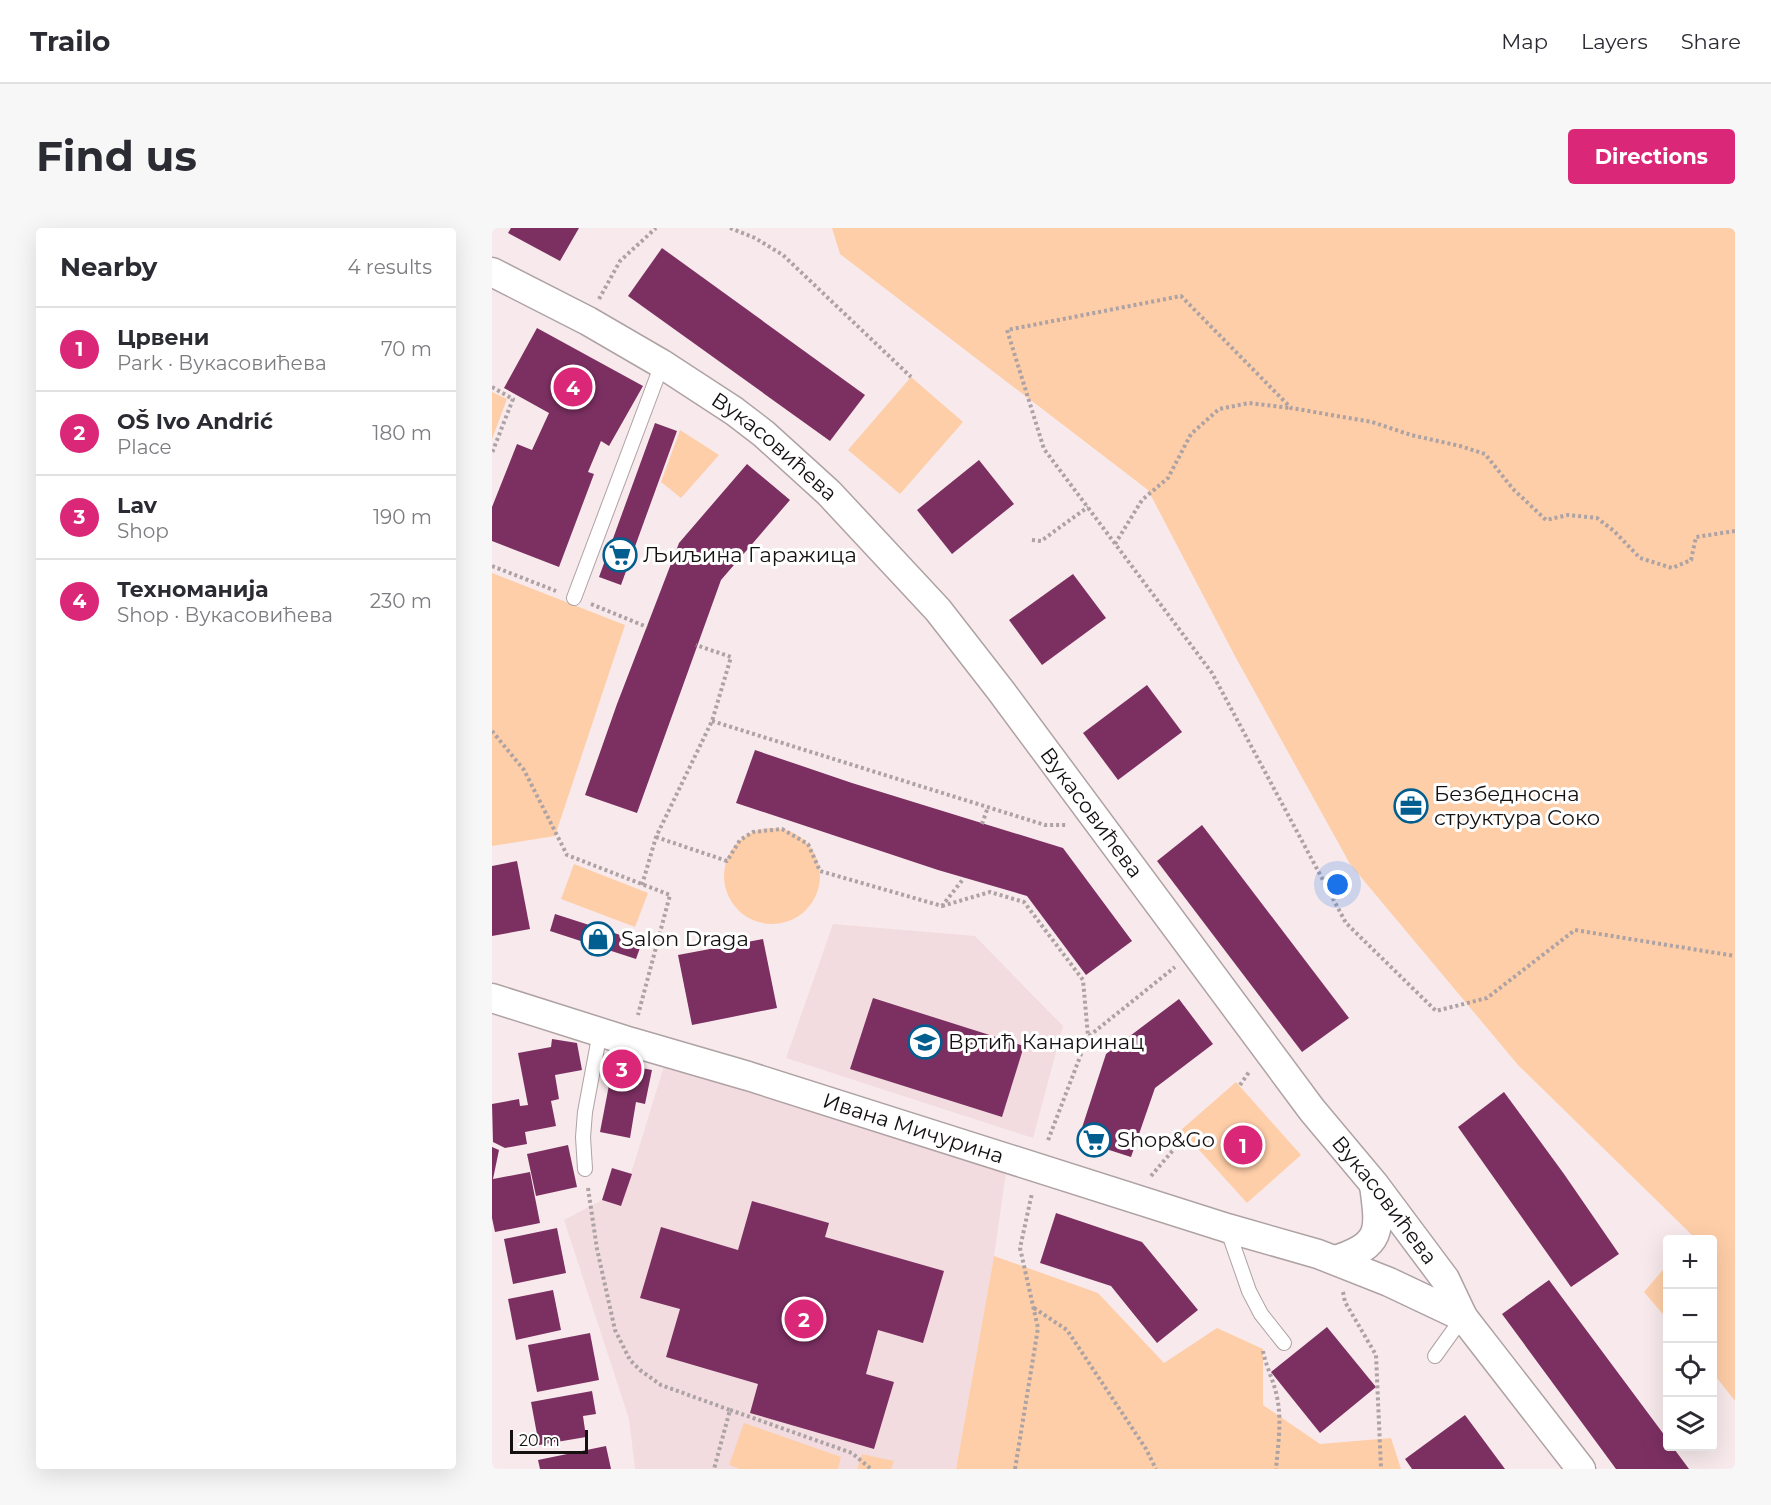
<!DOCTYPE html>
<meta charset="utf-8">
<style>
:root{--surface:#fff;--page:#f7f7f7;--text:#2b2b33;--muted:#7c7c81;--line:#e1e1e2;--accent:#db2777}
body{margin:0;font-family:Montserrat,sans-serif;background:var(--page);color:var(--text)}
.controls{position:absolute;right:18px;bottom:18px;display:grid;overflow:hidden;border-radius:6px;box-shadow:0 6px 24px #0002}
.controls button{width:54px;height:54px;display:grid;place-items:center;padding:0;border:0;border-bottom:2px solid var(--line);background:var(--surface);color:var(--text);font:30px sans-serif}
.scale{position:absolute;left:18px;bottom:15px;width:78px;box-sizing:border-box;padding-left:6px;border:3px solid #151111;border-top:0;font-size:16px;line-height:21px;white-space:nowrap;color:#151111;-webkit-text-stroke:4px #fff;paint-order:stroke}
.you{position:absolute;left:846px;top:657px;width:21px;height:21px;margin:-15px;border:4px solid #fff;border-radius:50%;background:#1a73e8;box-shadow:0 0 0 9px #1a73e833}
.badge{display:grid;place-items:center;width:39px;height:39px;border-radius:50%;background:var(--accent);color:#fff;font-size:20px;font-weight:700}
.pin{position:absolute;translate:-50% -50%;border:3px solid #fff;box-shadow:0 2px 6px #0006}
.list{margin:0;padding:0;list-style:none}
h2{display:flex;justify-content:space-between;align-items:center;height:78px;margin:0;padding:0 24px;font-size:26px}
h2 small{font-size:20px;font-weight:400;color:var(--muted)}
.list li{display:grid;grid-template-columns:39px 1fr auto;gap:18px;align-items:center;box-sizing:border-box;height:84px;padding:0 24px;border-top:2px solid var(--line)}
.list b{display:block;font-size:22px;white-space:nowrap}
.list p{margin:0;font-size:20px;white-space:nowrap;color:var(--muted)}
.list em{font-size:20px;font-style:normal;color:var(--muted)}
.icon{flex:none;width:33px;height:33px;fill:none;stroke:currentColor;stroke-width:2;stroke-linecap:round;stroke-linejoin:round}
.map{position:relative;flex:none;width:1243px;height:1241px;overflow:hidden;border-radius:6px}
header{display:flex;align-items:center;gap:36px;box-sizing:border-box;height:84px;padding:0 30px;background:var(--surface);border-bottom:2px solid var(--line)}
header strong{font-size:28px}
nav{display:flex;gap:33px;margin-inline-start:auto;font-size:21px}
.intro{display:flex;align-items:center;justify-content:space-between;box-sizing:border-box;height:144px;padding:0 36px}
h1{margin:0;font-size:42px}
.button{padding:15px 27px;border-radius:6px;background:var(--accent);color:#fff;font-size:21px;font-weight:700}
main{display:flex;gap:36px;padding:0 36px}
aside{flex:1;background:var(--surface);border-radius:6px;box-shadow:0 6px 24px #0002}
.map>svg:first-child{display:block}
</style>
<header>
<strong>Trailo</strong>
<nav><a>Map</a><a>Layers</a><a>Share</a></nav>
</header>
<div class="intro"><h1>Find us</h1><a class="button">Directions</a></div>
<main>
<aside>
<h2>Nearby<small>4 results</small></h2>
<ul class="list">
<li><span class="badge">1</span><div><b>Црвени</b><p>Park · Вукасовићева</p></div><em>70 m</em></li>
<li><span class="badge">2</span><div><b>OŠ Ivo Andrić</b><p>Place</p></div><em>180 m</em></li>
<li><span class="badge">3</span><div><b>Lav</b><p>Shop</p></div><em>190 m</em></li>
<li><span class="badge">4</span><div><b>Техноманија</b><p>Shop · Вукасовићева</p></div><em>230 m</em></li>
</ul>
</aside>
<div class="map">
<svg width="1243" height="1241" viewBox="0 0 1243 1241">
<rect width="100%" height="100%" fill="#f8eaec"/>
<g fill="#f2dcdf">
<path d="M 341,696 L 483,708 L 571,798 L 541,910 L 294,830 Z"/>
<path d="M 176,825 L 516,931 L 502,1028 L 464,1241 L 143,1241 L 137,1191 L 72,992 L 110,972 L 129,978 Z"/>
</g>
<g fill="#fecea8">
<path d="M 340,0 L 1243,0 L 1243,1173 L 1221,1145 L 1220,1012 L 1198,1011 L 1201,1008 L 1026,837 L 858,636 L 744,430 L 656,262 L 348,26 Z"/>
<path d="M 419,149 L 471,194 L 408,266 L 356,222 Z"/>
<path d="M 0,164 L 15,171 L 0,211 Z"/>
<path d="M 188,202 L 227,227 L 189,270 L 169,254 Z"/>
<path d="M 0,345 L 133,397 L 63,608 L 0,618 Z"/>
<circle cx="280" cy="648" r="48"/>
<path d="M 82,636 L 156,665 L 143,699 L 69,671 Z"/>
<path d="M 744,854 L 809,927 L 755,975 L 689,902 Z"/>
<path d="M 502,1028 L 606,1065 L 672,1135 L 725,1100 L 771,1121 L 771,1177 L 828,1216 L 899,1210 L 909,1241 L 464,1241 Z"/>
<path d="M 1175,1037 L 1175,1091 L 1152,1064 Z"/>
<path d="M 252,1195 L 349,1229 L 346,1241 L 248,1241 L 237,1237 Z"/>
<path d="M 370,1226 L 402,1233 L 399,1241 L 365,1241 Z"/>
</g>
<g fill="#7c3062">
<path d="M 19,0 L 87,0 L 68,33 L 16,5 Z"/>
<path d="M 170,20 L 373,167 L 338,213 L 136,68 Z"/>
<path d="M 45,100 L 151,158 L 117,218 L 109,213 L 96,244 L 102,246 L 67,339 L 0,313 L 0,279 L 25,216 L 40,222 L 57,185 L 12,160 Z"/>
<path d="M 163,195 L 185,203 L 129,357 L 107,349 Z"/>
<path d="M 487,232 L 522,276 L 460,326 L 425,282 Z"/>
<path d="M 255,236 L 298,272 L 229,352 L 145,585 L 93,567 L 125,476 L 187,315 Z"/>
<path d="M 581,346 L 614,390 L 550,437 L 517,392 Z"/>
<path d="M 655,457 L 690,504 L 626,552 L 591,505 Z"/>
<path d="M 263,522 L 360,555 L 571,620 L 640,713 L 594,747 L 535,668 L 446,642 L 244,575 Z"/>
<path d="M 710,597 L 857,790 L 810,824 L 665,633 Z"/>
<path d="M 25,633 L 38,701 L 0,708 L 0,638 Z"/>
<path d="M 63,686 L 150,714 L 144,731 L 58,703 Z"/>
<path d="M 271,711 L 285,780 L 200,797 L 186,727 Z"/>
<path d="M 381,770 L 532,818 L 510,889 L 358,841 Z"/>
<path d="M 687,771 L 721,816 L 663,860 L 639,929 L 586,912 L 614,826 Z"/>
<path d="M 60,811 L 85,815 L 90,842 L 63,847 L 67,871 L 59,873 L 64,898 L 33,904 L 35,916 L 13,920 L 1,914 L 0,876 L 27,871 L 28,878 L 36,877 L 26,825 L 59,819 Z"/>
<path d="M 128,836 L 160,842 L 153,876 L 144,874 L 138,910 L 108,904 L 117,857 L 124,858 Z"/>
<path d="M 1012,864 L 1072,946 L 1127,1026 L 1079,1059 L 966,899 Z"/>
<path d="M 76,917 L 85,959 L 44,968 L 35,926 Z"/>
<path d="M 0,919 L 7,922 L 1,951 L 38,944 L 48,995 L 3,1004 L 0,990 Z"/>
<path d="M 120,940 L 140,946 L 129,978 L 110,972 Z"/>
<path d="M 260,973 L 337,995 L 333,1009 L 452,1043 L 431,1115 L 386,1102 L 374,1146 L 402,1154 L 382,1221 L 258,1185 L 266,1156 L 174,1129 L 188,1081 L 148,1070 L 169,999 L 246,1022 Z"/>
<path d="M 564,985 L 650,1014 L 706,1082 L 665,1115 L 619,1058 L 548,1035 Z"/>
<path d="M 65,1000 L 74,1045 L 21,1056 L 12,1011 Z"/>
<path d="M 1057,1052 L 1176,1212 L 1176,1218 L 1180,1218 L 1197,1241 L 1124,1241 L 1113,1226 L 1010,1086 Z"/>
<path d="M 61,1062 L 69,1102 L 24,1112 L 16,1071 Z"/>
<path d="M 835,1099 L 884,1159 L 828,1205 L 779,1144 Z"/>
<path d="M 98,1105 L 107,1152 L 45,1164 L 36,1117 Z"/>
<path d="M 100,1163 L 104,1186 L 91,1188 L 94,1209 L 47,1217 L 39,1174 Z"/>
<path d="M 973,1187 L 1013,1241 L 920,1241 L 913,1231 Z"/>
<path d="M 114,1218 L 119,1241 L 48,1241 L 46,1232 Z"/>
</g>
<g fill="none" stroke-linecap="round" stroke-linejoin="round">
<g stroke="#afa2a4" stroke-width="16">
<g id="lane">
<path d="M 82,370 L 170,136"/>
<path d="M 93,941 L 91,909 L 93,884 L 108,804"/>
<path d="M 735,1000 L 757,1063 L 769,1086 L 792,1115"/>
<path d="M 943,1128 L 971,1089"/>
</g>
</g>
<g stroke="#afa2a4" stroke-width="31">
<g id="street">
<path id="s1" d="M 0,44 L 96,93 L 170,136 L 242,183 L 272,206 L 337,265 L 446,382 L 509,463 L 820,882 L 882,956 L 953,1051 L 971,1089 L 1089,1241"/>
<path id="s2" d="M 0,770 L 139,814 L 256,848 L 735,1000 L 826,1026 L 897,1054 L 971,1089"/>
<path d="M 843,1032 C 891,1017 888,1002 882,957"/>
</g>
</g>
<g stroke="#ada2a4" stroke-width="4" stroke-dasharray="3 3" stroke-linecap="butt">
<path d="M 238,0 L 263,10 L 291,27 L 419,149"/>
<path d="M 107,71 L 128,33 L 164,0"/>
<path d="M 0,159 L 21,171 L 0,225"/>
<path d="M 1243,303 L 1204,309 L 1199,332 L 1180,340 L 1148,330 L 1122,303 L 1105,290 L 1076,287 L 1054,292 L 1021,261 L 993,226 L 968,218 L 919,207 L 880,194 L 799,180 L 689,68 L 515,102 L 552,221 L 720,445 L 854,695 L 944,783 L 995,770 L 1083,702 L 1243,728"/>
<path d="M 540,312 L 549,313 L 596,279"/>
<path d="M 623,316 L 650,272 L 676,250 L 699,206 L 727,181 L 757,175 L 798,180"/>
<path d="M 0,338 L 64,363"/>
<path d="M 99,376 L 155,399"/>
<path d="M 220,493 L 553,597 L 575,597"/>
<path d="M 0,503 L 32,542 L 75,627 L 178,667 L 146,787"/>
<path d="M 490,596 L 496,579"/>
<path d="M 164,609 L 235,633 L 248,612 L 261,604 L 290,601 L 316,616 L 328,643 L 450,678 L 472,650"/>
<path d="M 150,657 L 164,609 L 220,493 L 239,429 L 204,417"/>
<path d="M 450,678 L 498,664 L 532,674 L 591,752 L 596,808 L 555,915"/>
<path d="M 597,808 L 683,739"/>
<path d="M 748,857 L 757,844"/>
<path d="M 659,948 L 694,907"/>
<path d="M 96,960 L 105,1021 L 123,1102 L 138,1132 L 148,1142 L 169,1157 L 238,1182 L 222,1241"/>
<path d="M 851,1064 L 853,1074 L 884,1127 L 889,1241"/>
<path d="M 542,1080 L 575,1102 L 654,1221 L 664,1241"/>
<path d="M 771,1123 C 774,1139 782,1153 785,1169 C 790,1192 786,1218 784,1241"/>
<path d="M 238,1182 L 360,1225 L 379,1241"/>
<path d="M 523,1241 L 546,1100 L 528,1020 L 540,965"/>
</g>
<use href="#lane" stroke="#fff" stroke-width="14"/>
<use href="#street" stroke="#fff" stroke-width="28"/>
</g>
<defs>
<g id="supermarket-ring" transform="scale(1.725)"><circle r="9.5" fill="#fff" stroke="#015e8e" stroke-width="1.5"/><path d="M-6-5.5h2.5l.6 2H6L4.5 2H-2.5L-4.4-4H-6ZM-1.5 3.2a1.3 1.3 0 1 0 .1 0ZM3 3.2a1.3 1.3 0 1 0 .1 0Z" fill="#015e8e"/></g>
<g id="office-ring" transform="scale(1.725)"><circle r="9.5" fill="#fff" stroke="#015e8e" stroke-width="1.5"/><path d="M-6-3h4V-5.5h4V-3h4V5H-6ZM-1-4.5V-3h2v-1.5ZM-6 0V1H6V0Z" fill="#015e8e"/></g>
<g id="shop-ring" transform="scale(1.725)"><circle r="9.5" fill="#fff" stroke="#015e8e" stroke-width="1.5"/><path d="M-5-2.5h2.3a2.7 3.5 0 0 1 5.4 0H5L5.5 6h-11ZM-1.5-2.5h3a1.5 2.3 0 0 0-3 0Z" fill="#015e8e"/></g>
<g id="school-ring" transform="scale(1.725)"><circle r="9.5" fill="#fff" stroke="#015e8e" stroke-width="1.5"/><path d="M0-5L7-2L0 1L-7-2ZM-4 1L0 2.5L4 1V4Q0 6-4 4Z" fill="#015e8e"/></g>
</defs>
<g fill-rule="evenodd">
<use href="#supermarket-ring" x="128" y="327"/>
<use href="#office-ring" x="919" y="578"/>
<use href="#shop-ring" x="106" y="711"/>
<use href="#school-ring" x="433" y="814"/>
<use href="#supermarket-ring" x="602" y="912"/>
</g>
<g text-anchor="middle" stroke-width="6" stroke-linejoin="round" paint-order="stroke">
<g font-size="21" fill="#151111" stroke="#fff">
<text dy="7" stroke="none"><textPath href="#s1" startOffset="333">Вукасовићева</textPath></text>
<text dy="7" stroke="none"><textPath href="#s1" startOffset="819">Вукасовићева</textPath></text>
<text dy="7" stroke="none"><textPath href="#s2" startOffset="441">Ивана Мичурина</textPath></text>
<text dy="7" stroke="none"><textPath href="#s1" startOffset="1305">Вукасовићева</textPath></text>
</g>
<g font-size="21" fill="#151111" stroke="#fff" text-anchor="start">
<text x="151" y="334">Љиљина Гаражица</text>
<text x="942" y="573">Безбедносна<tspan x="942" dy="24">структура Соко</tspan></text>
<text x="129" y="718">Salon Draga</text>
<text x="456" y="821">Вртић Канаринац</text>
<text x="625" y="919">Shop&amp;Go</text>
</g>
</g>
</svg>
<div class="controls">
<button>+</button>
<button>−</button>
<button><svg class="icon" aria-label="locate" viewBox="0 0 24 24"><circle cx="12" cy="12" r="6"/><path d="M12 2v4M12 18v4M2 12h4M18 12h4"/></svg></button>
<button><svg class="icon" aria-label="layers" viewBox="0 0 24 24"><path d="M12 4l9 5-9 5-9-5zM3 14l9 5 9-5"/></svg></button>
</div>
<div class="scale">20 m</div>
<div class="you"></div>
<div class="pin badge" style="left:751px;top:917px">1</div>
<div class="pin badge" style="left:312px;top:1091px">2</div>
<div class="pin badge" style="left:130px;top:841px">3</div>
<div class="pin badge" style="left:81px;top:159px">4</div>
</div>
</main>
